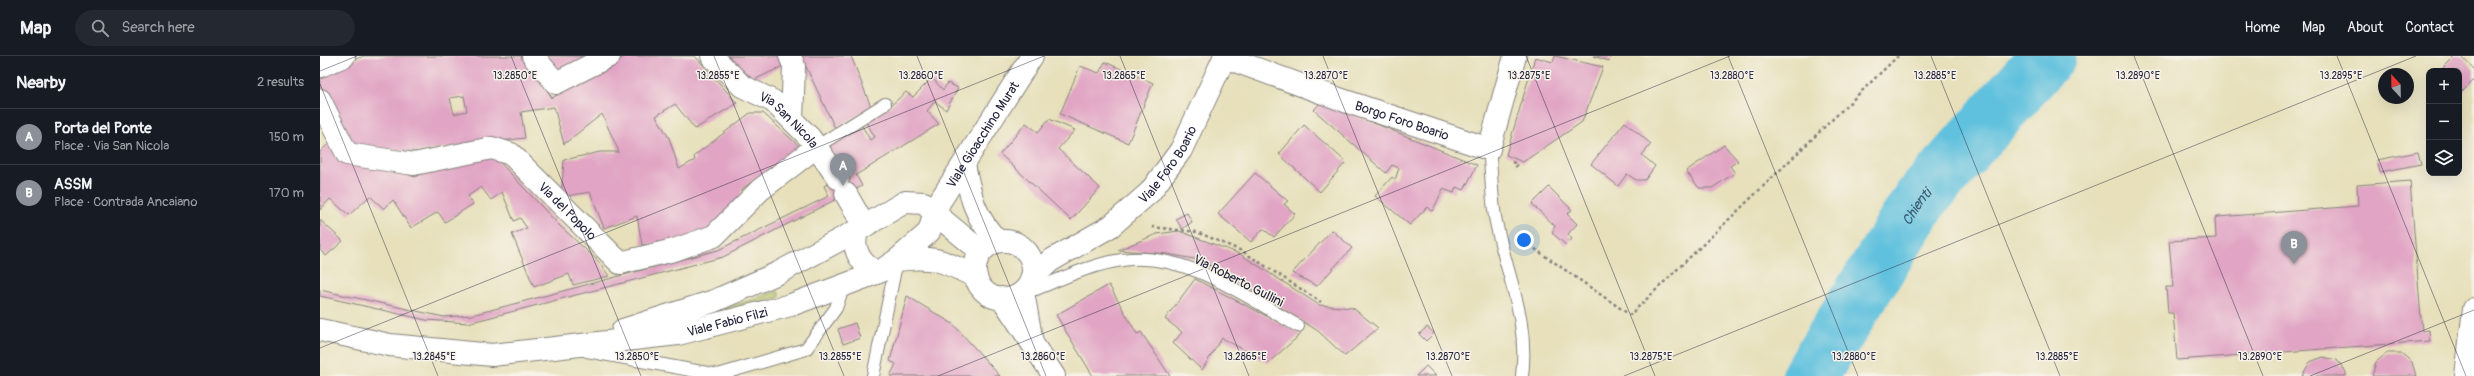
<!DOCTYPE html>
<meta charset="utf-8">
<style>
:root{--surface:#171b24;--page:#242831;--text:#f1f3f6;--muted:#9ea1a6;--line:#363941;--accent:#8c9099}
body{margin:0;font-family:Pangolin,sans-serif;background:var(--page);color:var(--text)}
.controls{position:absolute;right:12px;top:12px;display:grid;overflow:hidden;border-radius:8px;box-shadow:0 4px 16px #0002}
.controls button{width:36px;height:36px;display:grid;place-items:center;padding:0;border:0;border-bottom:1px solid var(--line);background:var(--surface);color:var(--text);font:20px sans-serif}
.compass{position:absolute;left:2058px;top:12px;width:36px;height:36px;border-radius:50%;background:var(--surface);box-shadow:0 4px 16px #0002;rotate:338deg}
.you{position:absolute;left:1204px;top:184px;width:14px;height:14px;margin:-10px;border:3px solid #fff;border-radius:50%;background:#1a73e8;box-shadow:0 0 0 6px #1a73e833}
.badge{display:grid;place-items:center;width:26px;height:26px;border-radius:50%;background:var(--accent);color:#fff;font-size:13px;font-weight:700}
.pin{position:absolute;translate:-50% -33px;filter:drop-shadow(0 1px 2px #0008)}
.pin::after{content:'';position:absolute;top:21px;width:14px;height:12px;background:inherit;clip-path:polygon(0 0,100% 0,50% 100%)}
.list{margin:0;padding:0;list-style:none}
h2{display:flex;justify-content:space-between;align-items:center;height:52px;margin:0;padding:0 16px;font-size:17px}
h2 small{font-size:13px;font-weight:400;color:var(--muted)}
.list li{display:grid;grid-template-columns:26px 1fr auto;gap:12px;align-items:center;box-sizing:border-box;height:56px;padding:0 16px;border-top:1px solid var(--line)}
.list b{display:block;font-size:15px;white-space:nowrap}
.list p{margin:0;font-size:13px;white-space:nowrap;color:var(--muted)}
.list em{font-size:13px;font-style:normal;color:var(--muted)}
.icon{flex:none;width:22px;height:22px;fill:none;stroke:currentColor;stroke-width:2;stroke-linecap:round;stroke-linejoin:round}
.map{position:relative;flex:none;width:2154px;height:320px;overflow:hidden}
header{display:flex;align-items:center;gap:24px;box-sizing:border-box;height:56px;padding:0 20px;background:var(--surface);border-bottom:1px solid var(--line)}
header strong{font-size:19px}
nav{display:flex;gap:22px;margin-inline-start:auto;font-size:14px}
.search{width:280px;height:36px;background:var(--page);display:flex;align-items:center;gap:10px;box-sizing:border-box;padding:0 14px;border-radius:22px;color:var(--muted);font-size:15px}
main{display:flex}
aside{flex:1;background:var(--surface)}
.map>svg:first-child{display:block}
</style>
<header>
<strong>Map</strong>
<div class="search"><svg class="icon" aria-label="search" viewBox="0 0 24 24"><circle cx="10" cy="10" r="6"/><path d="M15 15l6 6"/></svg>Search here</div>
<nav><a>Home</a><a>Map</a><a>About</a><a>Contact</a></nav>
</header>
<main>
<aside>
<h2>Nearby<small>2 results</small></h2>
<ul class="list">
<li><span class="badge">A</span><div><b>Porta del Ponte</b><p>Place · Via San Nicola</p></div><em>150 m</em></li>
<li><span class="badge">B</span><div><b>ASSM</b><p>Place · Contrada Ancaiano</p></div><em>170 m</em></li>
</ul>
</aside>
<div class="map">
<svg width="2154" height="320" viewBox="0 0 2154 320">
<rect width="100%" height="100%" fill="#f7f3e8"/>
<filter id="ink" filterUnits="userSpaceOnUse"><feTurbulence type="fractalNoise" baseFrequency=".025" numOctaves="2"/><feDisplacementMap in="SourceGraphic" scale="8" xChannelSelector="R" yChannelSelector="G"/><feConvolveMatrix kernelMatrix="1 2 1 2 8 2 1 2 1" color-interpolation-filters="sRGB"/></filter>
<filter id="wash" filterUnits="userSpaceOnUse"><feTurbulence type="fractalNoise" baseFrequency=".012" numOctaves="4" result="noise"/><feDisplacementMap in="SourceGraphic" scale="16" xChannelSelector="R" yChannelSelector="G"/><feGaussianBlur stdDeviation="0.9" result="paint"/><feColorMatrix in="noise" values="0 0 0 0 0 0 0 0 0 0 0 0 0 0 0 0 0 1.4 0 .05"/><feComposite in="paint" operator="in"/></filter>
<g filter="url(#wash)">
<rect width="100%" height="100%" fill="#e7e0bb"/>
<path fill="#bac86a" stroke="#6e7552" d="M 458,235 L 460,241 L 346,272 Z"/>
<g fill="none" stroke-linecap="round" stroke-linejoin="round">
<path stroke="#60c1de" stroke-width="56" id="s1" d="M 1490,320 L 1600,144 L 1728,0"/>
</g>
<g id="blocks">
<g fill="#e1a4c4" fill-rule="evenodd">
<path d="M 44,0 L 206,0 L 232,42 L 306,0 L 375,0 L 417,47 L 375,73 L 355,48 L 336,60 L 349,82 L 359,113 L 375,104 L 374,100 L 430,57 L 443,57 L 480,91 L 422,133 L 421,141 L 383,178 L 356,186 L 322,189 L 317,160 L 284,172 L 270,136 L 241,141 L 244,104 L 280,96 L 299,96 L 282,58 L 244,88 L 234,51 L 201,56 L 205,82 L 95,96 L 33,90 L 0,33 L 0,24 L 27,6 ZM 144,40 L 147,55 L 134,58 L 130,42 Z"/>
<path d="M 218,0 L 278,0 L 240,19 Z"/>
<path d="M 406,0 L 465,0 L 467,8 L 434,24 Z"/>
<path d="M 481,0 L 531,0 L 551,51 L 515,72 Z"/>
<path d="M 1235,0 L 1283,11 L 1262,66 L 1203,106 L 1186,99 L 1215,1 L 1233,6 Z"/>
<path d="M 1273,0 L 1291,0 L 1289,5 Z"/>
<path d="M 2132,0 L 2142,0 L 2154,13 L 2154,24 L 2141,37 L 2139,15 L 2120,15 L 2133,2 Z"/>
<path d="M 785,6 L 833,27 L 808,87 L 740,58 L 760,10 L 779,17 Z"/>
<path d="M 612,22 L 623,34 L 628,27 L 638,32 L 626,54 L 615,45 L 607,55 L 619,68 L 536,119 L 542,130 L 403,201 L 148,267 L 106,264 L 0,240 L 0,234 L 124,261 L 152,259 L 398,194 L 509,140 L 504,130 L 527,118 L 507,89 L 541,68 L 550,84 L 555,81 L 546,66 L 569,51 L 586,36 L 593,41 Z"/>
<path d="M 1000,47 L 1010,49 L 1157,109 L 1144,134 L 1136,131 L 1134,137 L 1123,133 L 1113,154 L 1111,155 L 1107,151 L 1090,169 L 1055,140 L 1072,121 L 1075,124 L 1079,112 L 1072,109 L 1066,117 L 994,54 Z"/>
<path d="M 729,63 L 755,74 L 738,93 L 780,132 L 751,164 L 680,98 L 706,67 L 718,76 Z"/>
<path d="M 1305,66 L 1331,88 L 1322,99 L 1335,110 L 1325,124 L 1316,124 L 1307,118 L 1298,130 L 1271,108 Z"/>
<path d="M 984,69 L 1026,106 L 1000,136 L 959,98 Z"/>
<path d="M 9,87 L 36,110 L 38,108 L 68,112 L 95,121 L 112,111 L 174,100 L 239,169 L 278,205 L 289,220 L 253,229 L 249,218 L 214,231 L 192,178 L 207,172 L 200,162 L 194,165 L 182,136 L 171,144 L 161,131 L 148,140 L 153,148 L 125,166 L 118,156 L 91,172 L 73,144 L 64,153 L 50,140 L 29,159 L 10,143 L 0,154 L 0,96 Z"/>
<path d="M 1404,89 L 1418,105 L 1410,110 L 1415,117 L 1392,132 L 1379,132 L 1366,115 Z"/>
<path d="M 2098,96 L 2101,108 L 2060,116 L 2057,104 Z"/>
<path d="M 935,117 L 968,145 L 964,148 L 975,158 L 954,181 L 943,173 L 931,186 L 898,158 Z"/>
<path d="M 2090,125 L 2102,275 L 2109,274 L 2110,285 L 1857,304 L 1853,257 L 1848,257 L 1846,231 L 1853,231 L 1849,185 L 1896,182 L 1895,162 L 1898,161 L 2038,150 L 2037,129 Z"/>
<path d="M 1229,131 L 1252,154 L 1247,158 L 1257,168 L 1248,178 L 1252,183 L 1246,189 L 1232,177 L 1235,170 L 1212,148 Z"/>
<path d="M 867,157 L 872,166 L 862,173 L 856,163 Z"/>
<path d="M 0,164 L 23,185 L 6,200 L 0,194 Z"/>
<path d="M 1012,174 L 1032,192 L 997,230 L 972,217 Z"/>
<path d="M 859,175 L 920,198 L 999,249 L 1033,252 L 1058,272 L 1025,300 L 998,275 L 906,217 L 879,204 L 848,198 L 798,194 L 837,178 Z"/>
<path d="M 875,223 L 981,278 L 948,307 L 902,282 L 882,314 L 853,287 L 862,276 L 845,263 Z"/>
<path d="M 789,229 L 817,278 L 821,276 L 850,320 L 773,320 L 736,259 Z"/>
<path d="M 587,240 L 633,268 L 680,320 L 570,320 L 576,308 L 570,305 Z"/>
<path d="M 535,267 L 540,282 L 523,288 L 518,273 Z"/>
<path d="M 1107,271 L 1114,277 L 1106,285 L 1099,278 Z"/>
<path d="M 2067,297 L 2081,297 L 2092,306 L 2096,320 L 2052,320 L 2056,306 Z"/>
<path d="M 2003,301 L 2017,304 L 2026,316 L 2026,320 L 1982,320 L 1990,306 Z"/>
<path d="M 1106,310 L 1116,320 L 1096,320 Z"/>
</g>
</g>
</g>
<g filter="url(#ink)">
<use href="#blocks" fill-opacity="0" stroke="#84817b" stroke-width="1"/>
<g fill="none" stroke-linecap="round" stroke-linejoin="round">
<g stroke="#84817b" stroke-width="14">
<g id="service">
<path d="M 496,91 L 565,48"/>
<path d="M 1169,93 C 1172,117 1171,143 1176,166 C 1187,221 1209,262 1202,320"/>
<path d="M 708,230 L 716,233 C 743,222 773,208 802,204 C 865,195 925,240 978,270"/>
<path d="M 267,295 L 398,319 L 486,293 L 516,252 L 523,231"/>
<path d="M 553,320 L 577,204"/>
</g>
</g>
<g stroke="#84817b" stroke-width="24">
<g id="minor">
<path d="M 213,0 L 236,27 L 289,0"/>
<path id="s2" d="M 392,0 L 422,30 L 453,45 L 490,82 L 518,122"/>
<path d="M 470,0 L 474,10 L 472,64"/>
<path id="s3" d="M 904,1 L 1025,45 L 1169,93 L 1195,0"/>
<path d="M 0,10 L 24,0"/>
<path id="s4" d="M 0,44 L 27,98 L 94,108 L 172,92 L 191,98 L 300,207 L 354,194 L 394,180 L 440,134 L 496,91"/>
<path d="M 526,138 L 544,170"/>
</g>
</g>
<g stroke="#84817b" stroke-width="24">
<g id="tertiary">
<path d="M 644,108 C 650,139 655,163 678,185"/>
<path d="M 613,156 L 652,188 L 664,193"/>
<circle cx="684" cy="214" r="29"/>
<path d="M 577,204 C 613,199 624,205 656,221"/>
<path id="s5" d="M 711,223 L 730,205 L 791,170 L 830,136 L 861,94 L 905,0"/>
<path d="M 682,242 L 712,287 L 703,236"/>
<path d="M 712,287 L 734,320"/>
<path d="M 2146,320 L 2154,253"/>
</g>
</g>
<g stroke="#84817b" stroke-width="24">
<g id="secondary">
<path id="s6" d="M 613,156 L 712,0"/>
<path id="s7" d="M 0,274 L 70,289 L 172,299 L 358,278 L 471,249 L 559,216 L 577,204 L 609,176 L 613,163 L 613,156 L 604,147 L 585,146 L 538,174 C 530,191 541,211 559,216"/>
<path d="M 303,274 L 394,245 L 458,217 L 538,174"/>
</g>
</g>
<g stroke="#84817b" stroke-width="2.5" stroke-dasharray="3 3" stroke-linecap="butt">
<path d="M 1192,106 L 1197,108 L 1194,114"/>
<path d="M 832,171 L 877,176 L 922,195 L 1001,246"/>
<path d="M 1205,186 L 1310,259 L 1578,0"/>
</g>
<use href="#service" stroke="#fff" stroke-width="12"/>
<use href="#minor" stroke="#fff" stroke-width="22"/>
<use href="#tertiary" stroke="#fff" stroke-width="22"/>
<use href="#secondary" stroke="#fff" stroke-width="22"/>
</g>
</g>
<path fill="none" stroke="#22223b" stroke-width="1" stroke-opacity="0.45" d="M 191,0 L 321,320M 394,0 L 524,320M 597,0 L 726,320M 800,0 L 929,320M 1003,0 L 1132,320M 1206,0 L 1335,320M 1408,0 L 1538,320M 1611,0 L 1740,320M 1814,0 L 1943,320M 2017,0 L 2146,320M 0,15 L 37,0M 0,28 L 118,320M 0,292 L 724,0M 618,320 L 1410,0M 1304,320 L 2096,0M 1990,320 L 2154,254"/>
<g text-anchor="middle" stroke-width="3" stroke-linejoin="round" paint-order="stroke">
<g font-size="13" fill="#22223b" stroke="#f7f3e8">
<text dy="5" stroke="none"><textPath href="#s3" startOffset="189">Borgo Foro Boario</textPath></text>
<text dy="5" stroke="none"><textPath href="#s2" startOffset="101">Via San Nicola</textPath></text>
<text dy="5" stroke="none"><textPath href="#s6" startOffset="92">Viale Gioacchino Murat</textPath></text>
<text dy="5" stroke="none"><textPath href="#s5" startOffset="181">Viale Foro Boario</textPath></text>
<text dy="5" stroke="none"><textPath href="#s4" startOffset="308">Via del Popolo</textPath></text>
<text transform="translate(919 224) rotate(27)" y="5">Via Roberto Gullini</text>
<text dy="5" stroke="none"><textPath href="#s7" startOffset="412">Viale Fabio Filzi</textPath></text>
</g>
<g font-size="14" font-style="italic" fill="#385a74" stroke="#f7f3e8">
<text dy="5" stroke="none"><textPath href="#s1" startOffset="200">Chienti</textPath></text>
</g>
</g>
<g font-size="10" text-anchor="middle" fill="#22223b" stroke="#f7f3e8" stroke-width="3" stroke-linejoin="round" paint-order="stroke">
<text x="1209" y="23">13.2875°E</text>
<text x="1615" y="23">13.2885°E</text>
<text x="1818" y="23">13.2890°E</text>
<text x="2021" y="23">13.2895°E</text>
<text x="195" y="23">13.2850°E</text>
<text x="398" y="23">13.2855°E</text>
<text x="601" y="23">13.2860°E</text>
<text x="804" y="23">13.2865°E</text>
<text x="1006" y="23">13.2870°E</text>
<text x="1412" y="23">13.2880°E</text>
<text x="114" y="304">13.2845°E</text>
<text x="317" y="304">13.2850°E</text>
<text x="520" y="304">13.2855°E</text>
<text x="723" y="304">13.2860°E</text>
<text x="925" y="304">13.2865°E</text>
<text x="1128" y="304">13.2870°E</text>
<text x="1331" y="304">13.2875°E</text>
<text x="1534" y="304">13.2880°E</text>
<text x="1737" y="304">13.2885°E</text>
<text x="1940" y="304">13.2890°E</text>
</g>
</svg>
<div class="controls">
<button>+</button>
<button>−</button>
<button><svg class="icon" aria-label="layers" viewBox="0 0 24 24"><path d="M12 4l9 5-9 5-9-5zM3 14l9 5 9-5"/></svg></button>
</div>
<svg class="compass" viewBox="-18 -18 36 36"><path d="M0-13l5 13h-10z" fill="#e53935"/><path d="M0 13l5-13h-10z" fill="#9ea1a6"/></svg>
<div class="you"></div>
<div class="pin badge" style="left:523px;top:130px">A</div>
<div class="pin badge" style="left:1974px;top:208px">B</div>
</div>
</main>
